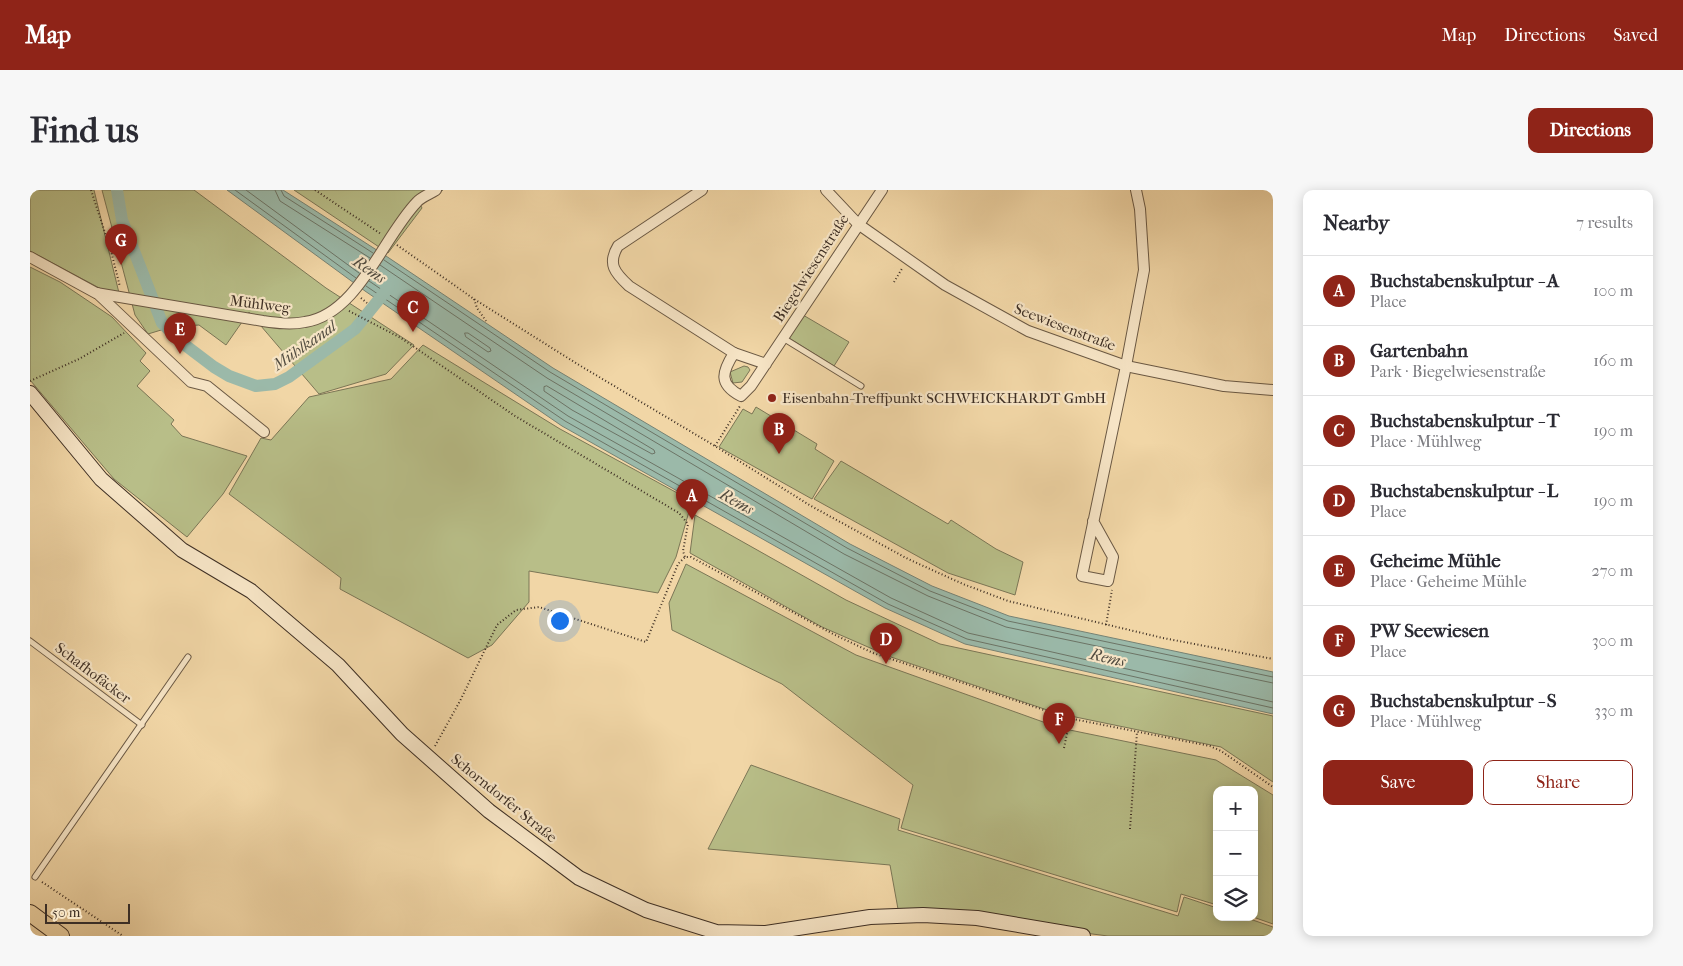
<!DOCTYPE html>
<meta charset="utf-8">
<style>
:root{--surface:#fff;--page:#f7f7f7;--text:#2b2b33;--muted:#7c7c81;--line:#e1e1e2;--accent:#8f2418}
body{margin:0;font-family:"IM FELL French Canon",serif;background:var(--page);color:var(--text)}
.controls{position:absolute;right:15px;bottom:15px;display:grid;overflow:hidden;border-radius:10px;box-shadow:0 2px 12px #0003}
.controls button{width:45px;height:45px;display:grid;place-items:center;padding:0;border:0;border-bottom:1px solid var(--line);background:var(--surface);color:var(--text);font:25px sans-serif}
.scale{position:absolute;left:15px;bottom:12px;width:85px;box-sizing:border-box;padding-left:5px;border:2px solid #3e2f24;border-top:0;font-size:14px;line-height:18px;white-space:nowrap;color:#3e2f24;-webkit-text-stroke:4px #f6e4c5;paint-order:stroke}
.you{position:absolute;left:529px;top:430px;width:18px;height:18px;margin:-12px;border:4px solid #fff;border-radius:50%;background:#1a73e8;box-shadow:0 0 0 8px #1a73e833}
.badge{display:grid;place-items:center;width:32px;height:32px;border-radius:50%;background:var(--accent);color:#fff;font-size:16px;font-weight:700}
.pin{position:absolute;translate:-50% -41px;filter:drop-shadow(0 1px 2px #0008)}
.pin::after{content:'';position:absolute;top:26px;width:18px;height:15px;background:inherit;clip-path:polygon(0 0,100% 0,50% 100%)}
.list{margin:0;padding:0;list-style:none}
h2{display:flex;justify-content:space-between;align-items:center;height:65px;margin:0;padding:0 20px;font-size:21px}
h2 small{font-size:16px;font-weight:400;color:var(--muted)}
.list li{display:grid;grid-template-columns:32px 1fr auto;gap:15px;align-items:center;box-sizing:border-box;height:70px;padding:0 20px;border-top:1px solid var(--line)}
.list b{display:block;font-size:19px;white-space:nowrap}
.list p{margin:0;font-size:16px;white-space:nowrap;color:var(--muted)}
.list em{font-size:16px;font-style:normal;color:var(--muted)}
.actions{display:flex;gap:10px;padding:15px 20px}
.actions a{flex:1;padding:11px 0;border:1px solid var(--accent);border-radius:10px;text-align:center;font-size:18px;color:var(--accent)}
.actions .main{background:var(--accent);color:#fff}
.icon{flex:none;width:28px;height:28px;fill:none;stroke:currentColor;stroke-width:2;stroke-linecap:round;stroke-linejoin:round}
.map{position:relative;flex:none;width:1243px;height:746px;overflow:hidden;border-radius:10px}
header{display:flex;align-items:center;gap:30px;box-sizing:border-box;height:70px;padding:0 25px;background:var(--accent);color:#fff}
header strong{font-size:24px}
nav{display:flex;gap:28px;margin-inline-start:auto;font-size:18px}
.intro{display:flex;align-items:center;justify-content:space-between;box-sizing:border-box;height:120px;padding:0 30px}
h1{margin:0;font-size:35px}
.button{padding:12px 22px;border-radius:10px;background:var(--accent);color:#fff;font-size:18px;font-weight:700}
main{display:flex;gap:30px;padding:0 30px}
aside{flex:1;background:var(--surface);border-radius:10px;box-shadow:0 2px 12px #0003}
.map>svg:first-child{display:block}
</style>
<header>
<strong>Map</strong>
<nav><a>Map</a><a>Directions</a><a>Saved</a></nav>
</header>
<div class="intro"><h1>Find us</h1><a class="button">Directions</a></div>
<main>
<div class="map">
<svg width="1243" height="746" viewBox="0 0 1243 746">
<rect width="100%" height="100%" fill="#f1d6a6"/>
<filter id="stains"><feTurbulence type="fractalNoise" baseFrequency=".004" numOctaves="4"/><feColorMatrix values="0 0 0 0 .2 0 0 0 0 .09 0 0 0 0 .02 0 0 0 .5 -.17"/></filter>
<radialGradient id="worn" r=".72"><stop offset=".6" stop-color="#630" stop-opacity="0"/><stop offset="1" stop-color="#630" stop-opacity=".3"/></radialGradient>
<g fill="#b8be88" stroke="#7b7656">
<path d="M 0,0 L 64,0 L 89,103 L 75,101 L 0,61 Z"/>
<path d="M 72,0 L 164,0 L 296,98 L 384,155 L 356,184 L 289,204 L 219,122 L 196,155 L 169,135 L 141,137 L 118,144 L 105,125 Z"/>
<path d="M 264,0 L 413,0 L 390,14 L 392,18 L 358,63 Z"/>
<path d="M 0,77 L 30,92 L 82,127 L 116,163 L 110,171 L 120,181 L 107,196 L 144,230 L 141,234 L 152,246 L 217,266 L 193,304 L 157,347 L 84,289 L 0,190 Z"/>
<path d="M 773,125 L 819,152 L 804,176 L 759,148 Z"/>
<path d="M 393,155 L 530,239 L 662,311 L 646,367 L 628,403 L 499,381 L 499,412 L 462,455 L 438,468 L 310,399 L 311,388 L 199,304 L 231,248 L 241,250 L 279,207 L 361,189 Z"/>
<path d="M 714,176 L 718,177 L 720,180 L 712,192 L 703,193 L 700,182 Z"/>
<path d="M 726,217 L 787,254 L 785,259 L 804,271 L 782,309 L 689,257 L 713,219 L 722,224 Z"/>
<path d="M 811,271 L 918,334 L 921,330 L 966,359 L 993,372 L 985,405 L 918,383 L 784,309 Z"/>
<path d="M 665,325 L 816,410 L 910,454 L 1243,526 L 1243,592 L 1191,557 L 1026,523 L 861,467 L 792,437 L 660,363 Z"/>
<path d="M 656,374 L 826,465 L 1030,538 L 1186,570 L 1243,605 L 1243,734 L 1223,727 L 1224,600 L 1187,600 L 1187,715 L 1151,704 L 1147,722 L 871,638 L 883,595 L 752,494 L 642,440 L 639,413 Z"/>
<path d="M 721,575 L 870,629 L 868,640 L 1148,726 L 1154,707 L 1187,718 L 1187,727 L 1214,727 L 1243,737 L 1243,746 L 1078,746 L 868,719 L 860,675 L 678,659 Z"/>
</g>
<path fill="#9bb9a9" stroke="#768274" d="M 197,0 L 253,0 L 356,66 L 523,178 L 820,354 L 902,396 L 979,426 L 1243,482 L 1243,524 L 935,454 L 855,418 L 532,236 L 335,101 Z"/>
<g fill="none" stroke-linecap="round" stroke-linejoin="round">
<g stroke="#6c7466" stroke-width="1">
<path d="M 205,0 L 326,88"/>
<path d="M 216,0 L 329,83"/>
<path d="M 245,0 L 250,11 L 340,68"/>
<path d="M 251,0 L 254,6 L 343,63"/>
<path d="M 354,70 L 520,182 L 817,358 L 900,401 L 978,431 L 1243,487"/>
<path d="M 350,75 L 517,188 L 814,364 L 898,406 L 976,437 L 1243,493"/>
<path d="M 339,91 L 538,226 L 861,408 L 938,443 L 1243,512"/>
<path d="M 336,96 L 535,231 L 858,414 L 937,449 L 1243,518"/>
<path d="M 435,143 L 438,143 L 460,158 L 461,161 L 458,162 L 436,147 Z"/>
<path d="M 517,196 L 624,260 L 625,263 L 622,264 L 542,220 L 514,201 L 514,197 Z"/>
</g>
<path stroke="#9bb9a9" stroke-width="12" d="M 87,0 L 92,30 L 132,133 L 151,152 L 184,177 L 199,186 L 226,196 L 245,194 L 259,187 L 325,139 L 359,97"/>
<g stroke="#6b5944" stroke-width="7">
<g id="service">
<path d="M 753,148 L 831,196"/>
<path d="M 0,451 L 112,535"/>
<path d="M 5,687 L 158,467"/>
</g>
</g>
<g stroke="#6b5944" stroke-width="12">
<g id="minor">
<path d="M 672,0 L 588,56 C 577,74 585,83 599,96 L 704,163"/>
<path d="M 796,0 L 828,34 L 915,95 L 998,141 L 1096,176 L 1194,196 L 1243,200"/>
<path d="M 0,67 L 66,103 L 233,131 C 247,133 261,135 275,132 C 328,124 353,47 387,12 C 391,7 400,4 406,0"/>
<path d="M 67,103 L 161,192 L 177,196 L 234,242"/>
<path d="M 736,174 L 704,163 C 692,182 688,194 711,206 L 721,196 L 852,0"/>
<path d="M 1063,331 L 1083,367 L 1078,391 L 1052,386 L 1096,176 L 1114,80 L 1110,19 L 1106,0"/>
</g>
</g>
<g stroke="#3e2f24" stroke-width="16">
<path id="secondary" d="M 0,203 L 71,289 L 152,360 L 221,401 L 308,475 L 372,544 L 459,621 L 549,688 L 616,720 L 686,742 L 736,743 L 840,727 L 893,725 L 947,728 L 1053,746"/>
</g>
<g stroke="#3e2f24" stroke-width="18">
<path id="trunk" d="M 0,723 L 31,746"/>
</g>
<g stroke="#3e2f24" stroke-width="2" stroke-dasharray="1 2.5" stroke-linecap="butt">
<path d="M 61,0 L 81,61 L 90,97"/>
<path d="M 285,0 L 351,44"/>
<path d="M 367,55 L 444,109 L 549,175 L 685,256 L 781,316 L 878,369 L 933,394 L 978,411 L 1133,448 L 1243,469"/>
<path d="M 864,92 L 873,77"/>
<path d="M 331,108 L 337,113"/>
<path d="M 444,109 L 447,118 L 456,131"/>
<path d="M 319,121 L 371,148 L 485,226 L 649,323 L 658,334 L 653,361 L 655,367"/>
<path d="M 0,191 L 49,169 L 94,143"/>
<path d="M 685,256 L 710,216"/>
<path d="M 1076,435 L 1082,400"/>
<path d="M 405,556 L 430,511 L 467,435 L 486,420 L 509,417 L 616,452 L 648,374 L 655,367 L 661,367 L 803,444 L 843,463 L 1038,528 L 1180,556 L 1191,561 L 1243,597"/>
<path d="M 1034,558 L 1040,529"/>
<path d="M 1100,639 L 1107,542"/>
<path d="M 12,692 L 93,746"/>
</g>
<use href="#service" stroke="#f6e4c5" stroke-width="5"/>
<use href="#minor" stroke="#f6e4c5" stroke-width="10"/>
<use href="#secondary" stroke="#f6e4c5" stroke-width="14"/>
<use href="#trunk" stroke="#f1d6a6" stroke-width="16"/>
</g>
<circle fill="#8f2418" stroke="#f6e4c5" stroke-width="2" cx="742" cy="208" r="5"/>
<g text-anchor="middle" stroke-width="4.5" stroke-linejoin="round" paint-order="stroke">
<g font-size="15" fill="#3e2f24" stroke="#f6e4c5">
<text transform="translate(781 78) rotate(-57)" y="5">Biegelwiesenstraße</text>
<text transform="translate(230 114) rotate(7)" y="5">Mühlweg</text>
<text transform="translate(1035 137) rotate(21)" y="5">Seewiesenstraße</text>
<text transform="translate(63 483) rotate(37)" y="5">Schafhofäcker</text>
<text transform="translate(474 608) rotate(39)" y="5">Schorndorfer Straße</text>
</g>
<g font-size="15" fill="#3e2f24" stroke="#f6e4c5" text-anchor="start">
<text x="752" y="213">Eisenbahn-Treffpunkt SCHWEICKHARDT GmbH</text>
</g>
<g font-size="16" font-style="italic" fill="#514b3f" stroke="#f6e4c5">
<text transform="translate(340 79) rotate(34)" y="6">Rems</text>
<text transform="translate(274 155) rotate(-35)" y="6">Mühlkanal</text>
<text transform="translate(707 311) rotate(29)" y="6">Rems</text>
<text transform="translate(1078 467) rotate(13)" y="6">Rems</text>
</g>
</g>
<rect width="100%" height="100%" filter="url(#stains)"/>
<rect width="100%" height="100%" fill="url(#worn)"/>
</svg>
<div class="controls">
<button>+</button>
<button>−</button>
<button><svg class="icon" aria-label="layers" viewBox="0 0 24 24"><path d="M12 4l9 5-9 5-9-5zM3 14l9 5 9-5"/></svg></button>
</div>
<div class="scale">50 m</div>
<div class="you"></div>
<div class="pin badge" style="left:662px;top:330px">A</div>
<div class="pin badge" style="left:749px;top:264px">B</div>
<div class="pin badge" style="left:383px;top:142px">C</div>
<div class="pin badge" style="left:856px;top:474px">D</div>
<div class="pin badge" style="left:150px;top:164px">E</div>
<div class="pin badge" style="left:1029px;top:554px">F</div>
<div class="pin badge" style="left:91px;top:75px">G</div>
</div>
<aside>
<h2>Nearby<small>7 results</small></h2>
<ul class="list">
<li><span class="badge">A</span><div><b>Buchstabenskulptur - A</b><p>Place</p></div><em>100 m</em></li>
<li><span class="badge">B</span><div><b>Gartenbahn</b><p>Park · Biegelwiesenstraße</p></div><em>160 m</em></li>
<li><span class="badge">C</span><div><b>Buchstabenskulptur - T</b><p>Place · Mühlweg</p></div><em>190 m</em></li>
<li><span class="badge">D</span><div><b>Buchstabenskulptur - L</b><p>Place</p></div><em>190 m</em></li>
<li><span class="badge">E</span><div><b>Geheime Mühle</b><p>Place · Geheime Mühle</p></div><em>270 m</em></li>
<li><span class="badge">F</span><div><b>PW Seewiesen</b><p>Place</p></div><em>300 m</em></li>
<li><span class="badge">G</span><div><b>Buchstabenskulptur - S</b><p>Place · Mühlweg</p></div><em>330 m</em></li>
</ul>
<div class="actions"><a class="main">Save</a><a>Share</a></div>
</aside>
</main>
